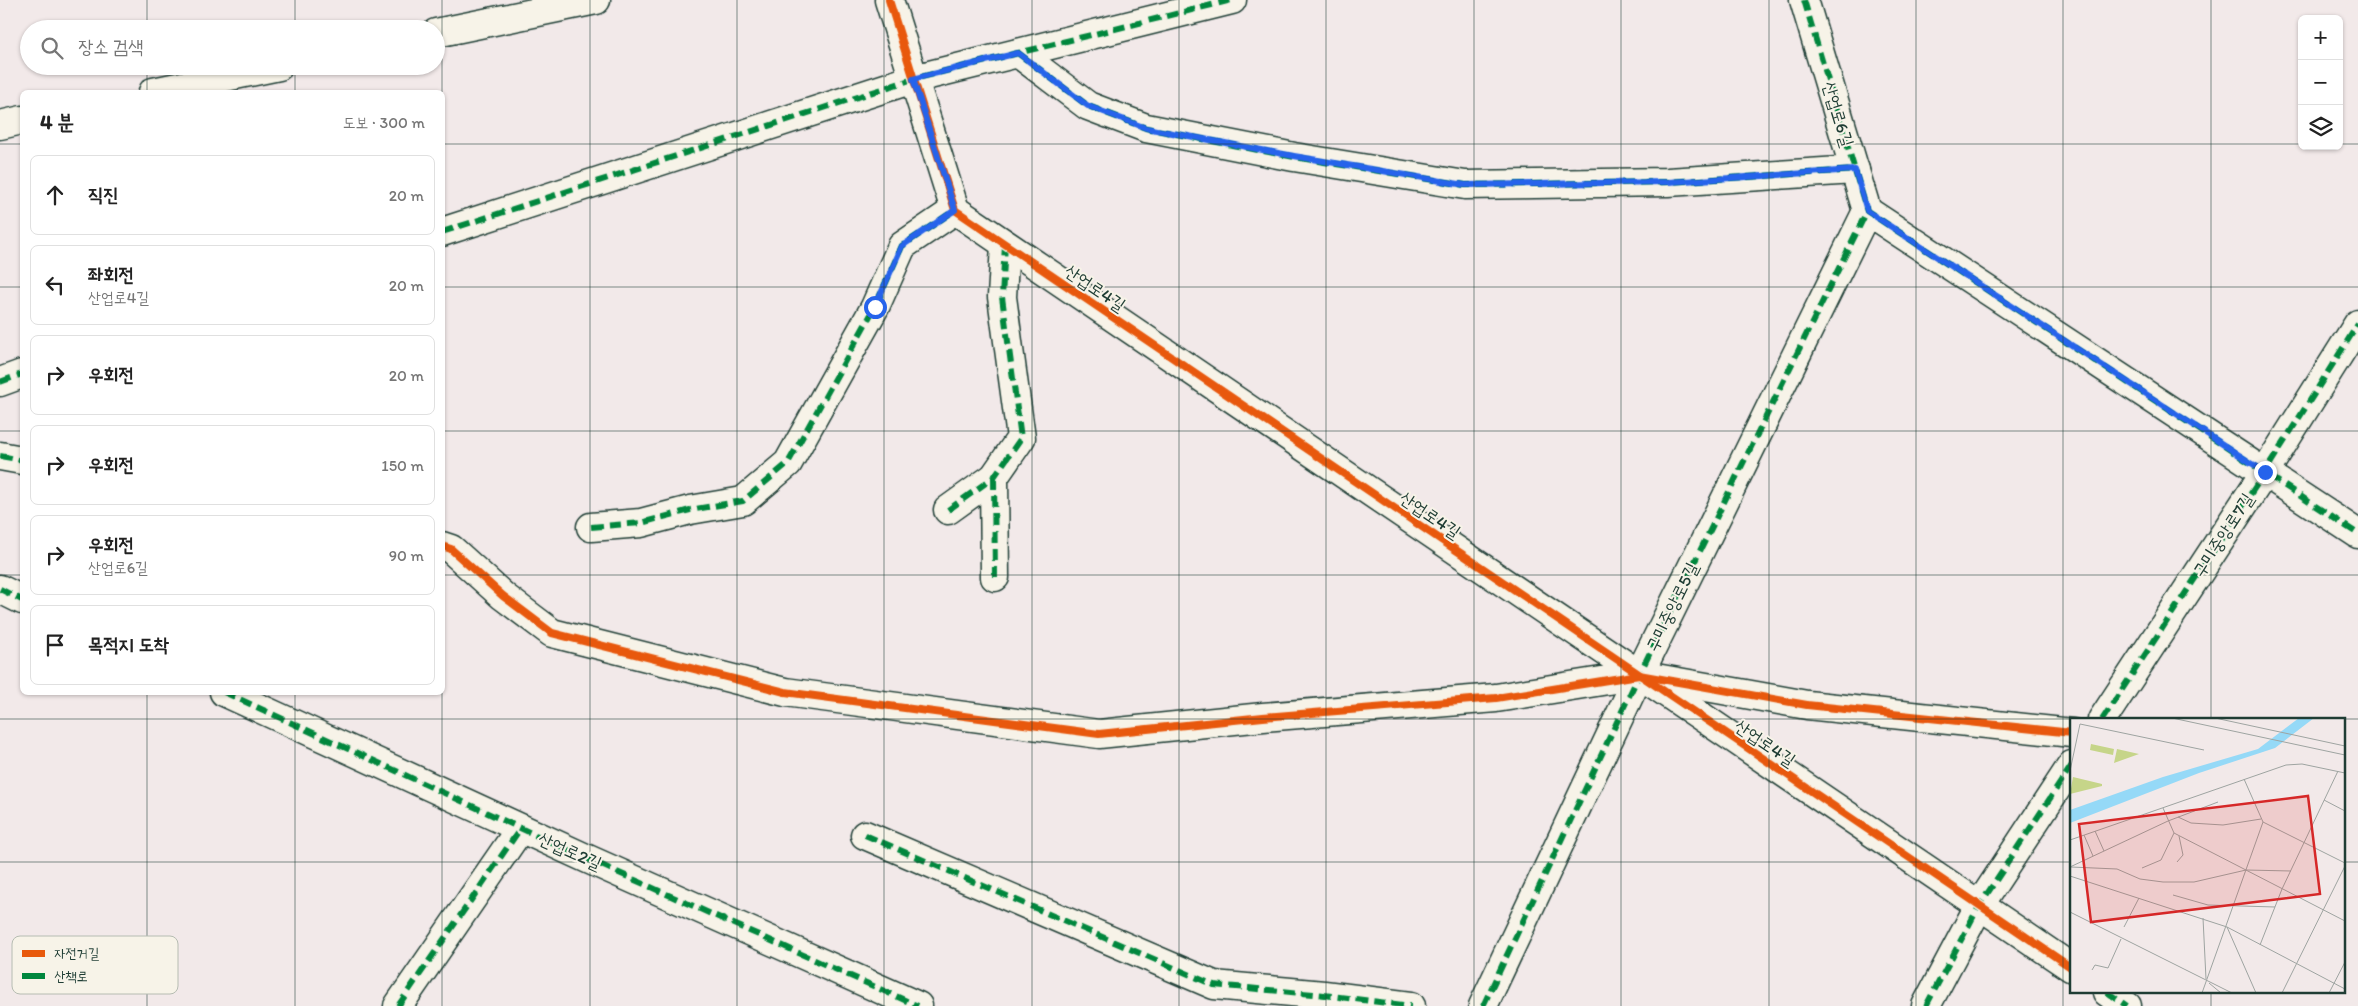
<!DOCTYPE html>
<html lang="ko">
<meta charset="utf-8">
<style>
:root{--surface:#fff;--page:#f2f2f2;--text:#222;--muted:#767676;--line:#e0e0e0}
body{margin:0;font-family:Itim,"Poor Story",sans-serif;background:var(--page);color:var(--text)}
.controls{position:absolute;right:15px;top:15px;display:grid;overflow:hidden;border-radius:8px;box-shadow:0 1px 4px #0004}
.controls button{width:45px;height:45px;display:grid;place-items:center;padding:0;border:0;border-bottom:1px solid var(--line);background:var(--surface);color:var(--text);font:25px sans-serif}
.stop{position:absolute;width:15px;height:15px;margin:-11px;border:4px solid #2563eb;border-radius:50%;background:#fff}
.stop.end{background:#2563eb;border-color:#fff;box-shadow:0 1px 5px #0008}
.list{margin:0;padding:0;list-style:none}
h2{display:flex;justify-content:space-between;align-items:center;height:65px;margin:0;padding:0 20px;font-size:21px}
h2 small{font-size:16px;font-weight:400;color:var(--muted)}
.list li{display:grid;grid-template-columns:32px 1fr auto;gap:15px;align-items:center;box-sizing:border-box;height:80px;margin:0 10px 10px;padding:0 10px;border:1px solid var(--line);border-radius:8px}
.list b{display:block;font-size:19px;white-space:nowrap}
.list p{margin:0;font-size:16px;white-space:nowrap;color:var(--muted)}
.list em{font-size:16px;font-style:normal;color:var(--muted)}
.icon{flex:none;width:28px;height:28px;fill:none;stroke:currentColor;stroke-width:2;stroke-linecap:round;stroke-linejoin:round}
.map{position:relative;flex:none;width:2358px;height:1006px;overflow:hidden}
.search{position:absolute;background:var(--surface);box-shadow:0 1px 4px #0004;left:20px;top:20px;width:425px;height:55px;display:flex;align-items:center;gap:12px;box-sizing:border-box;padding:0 18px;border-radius:28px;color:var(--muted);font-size:19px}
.panel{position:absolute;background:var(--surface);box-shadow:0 1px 4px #0004;left:20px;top:90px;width:425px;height:605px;border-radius:8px}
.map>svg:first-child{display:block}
</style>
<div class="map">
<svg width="2358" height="1006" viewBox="0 0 2358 1006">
<rect width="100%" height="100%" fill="#f2e9e9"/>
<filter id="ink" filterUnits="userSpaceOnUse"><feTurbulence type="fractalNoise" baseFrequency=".02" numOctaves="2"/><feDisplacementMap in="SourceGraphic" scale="10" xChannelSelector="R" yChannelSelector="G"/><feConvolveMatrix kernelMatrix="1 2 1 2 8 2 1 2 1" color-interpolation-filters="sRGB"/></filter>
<g filter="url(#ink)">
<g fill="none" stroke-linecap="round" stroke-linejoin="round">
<g stroke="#1f3d34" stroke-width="31">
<g id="minor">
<path d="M 889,0 L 955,210 L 2072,968"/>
<path d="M 1804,0 L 1867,211 L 2358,534"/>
<path d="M 436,33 L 596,0"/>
<path d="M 1018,53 L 1088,106 L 1146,128 L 1294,157 L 1465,185 L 1668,182 L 1855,170"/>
<path d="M 153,92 L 279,66"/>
<path d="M 0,125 L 22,120"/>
<path d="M 442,232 L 913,79 L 1232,0"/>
<path d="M 0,382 L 22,374"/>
<path d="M 0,456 L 22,460"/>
<path d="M 994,477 L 995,577"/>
<path d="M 948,510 L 994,477 L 1021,438 L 1002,297 L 1005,245"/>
<path d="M 591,527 L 641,523 L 690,510 L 743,501 L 788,463 L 875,307 L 902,246 L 955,210"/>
<path d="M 442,546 L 451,549 L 503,596 L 552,633 L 785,692 L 1099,734 L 1263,717 L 1496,698 L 1639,675 L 1807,705 L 2072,733"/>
<path d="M 0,589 L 22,600"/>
<path d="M 224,692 L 590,860 L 918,1006"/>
<path d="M 2102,720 L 2265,472 L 2358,324"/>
<path d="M 865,835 L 1214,985 L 1324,995 L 1411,1006"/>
<path d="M 2107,992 L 2127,1006"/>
<path d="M 398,1006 L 520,829"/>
<path d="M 1483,1006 L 1639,675 L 1867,211"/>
<path d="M 1926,1006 L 1979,906 L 2072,765"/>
</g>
</g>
<use href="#minor" stroke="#f7f3e8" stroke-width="28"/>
<g stroke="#00873e" stroke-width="6" stroke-dasharray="12 6" stroke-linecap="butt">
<path d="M 1804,0 L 1867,211 L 2358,534"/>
<path d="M 1018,53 L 1088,106 L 1146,128 L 1294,157 L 1465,185 L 1668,182 L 1855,170"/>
<path d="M 159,91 L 160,92"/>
<path d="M 442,232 L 913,79 L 1232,0"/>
<path d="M 0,382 L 22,374"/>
<path d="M 0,456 L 22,460"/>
<path d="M 994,477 L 995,577"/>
<path d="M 948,510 L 994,477 L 1021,438 L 1002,297 L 1005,245"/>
<path d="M 591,527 L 641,523 L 690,510 L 743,501 L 788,463 L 875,307 L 902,246 L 955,210"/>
<path d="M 0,589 L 22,600"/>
<path d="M 224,692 L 590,860 L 918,1006"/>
<path d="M 2102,720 L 2265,472 L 2358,324"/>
<path d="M 865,835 L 1214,985 L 1324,995 L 1411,1006"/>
<path d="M 2107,992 L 2127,1006"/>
<path d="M 398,1006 L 520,829"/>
<path d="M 1483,1006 L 1639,675 L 1867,211"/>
<path d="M 1926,1006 L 1979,906 L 2072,765"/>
</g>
<g stroke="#f7f3e8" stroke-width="11">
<g id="cycleway">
<path d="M 889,0 L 955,210 L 2072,968"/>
<path d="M 442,546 L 451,549 L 503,596 L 552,633 L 785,692 L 1099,734 L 1263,717 L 1496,698 L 1639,675 L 1807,705 L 2072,733"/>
</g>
</g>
<use href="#cycleway" stroke="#e8590c" stroke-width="8"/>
</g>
</g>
<g fill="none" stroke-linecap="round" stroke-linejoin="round" filter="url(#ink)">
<path stroke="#2563eb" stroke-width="6" d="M 875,307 L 902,246 L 955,210 L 913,79 L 1018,53 L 1088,106 L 1146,128 L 1294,156 L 1465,185 L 1668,182 L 1855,170 L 1867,211 L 2265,472"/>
</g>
<path fill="none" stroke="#1f3d34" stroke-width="1" stroke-opacity="0.55" d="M 147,0 L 147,29M 295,0 L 295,29M 442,0 L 442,92M 590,0 L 590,1006M 737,0 L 737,1006M 884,0 L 884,1006M 1032,0 L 1032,1006M 1179,0 L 1179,1006M 1326,0 L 1326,1006M 1474,0 L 1474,1006M 1621,0 L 1621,1006M 1769,0 L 1769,1006M 1916,0 L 1916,1006M 2063,0 L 2063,1006M 2211,0 L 2211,720M 147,66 L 147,92M 295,66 L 295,92M 0,144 L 22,144M 442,144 L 2302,144M 2339,144 L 2358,144M 0,287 L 22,287M 442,287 L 2358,287M 0,431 L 22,431M 442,431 L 2358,431M 0,575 L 22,575M 442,575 L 2358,575M 147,692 L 147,1006M 295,692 L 295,1006M 442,692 L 442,1006M 0,719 L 2358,719M 0,862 L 2072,862M 2344,862 L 2358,862M 2211,992 L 2211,1006"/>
<g text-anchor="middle" stroke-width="4" stroke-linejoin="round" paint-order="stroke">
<g font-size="18" fill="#1f3d34" stroke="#f7f3e8">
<text transform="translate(1838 114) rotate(73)" y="6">산업로6길</text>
<text transform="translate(1095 288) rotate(34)" y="6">산업로4길</text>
<text transform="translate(1430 515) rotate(34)" y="6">산업로4길</text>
<text transform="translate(2223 535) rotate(-57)" y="6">구미중앙로7길</text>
<text transform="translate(1672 607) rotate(-64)" y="6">구미중앙로5길</text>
<text transform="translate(1765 743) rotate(34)" y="6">산업로4길</text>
<text transform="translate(570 851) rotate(24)" y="6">산업로2길</text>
</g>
</g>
<g transform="translate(2070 718)">
<rect width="275" height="275" fill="#f2e9e9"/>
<path d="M 21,26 L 44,31 L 43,37 L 20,32 ZM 47,31 L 69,36 L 44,45 ZM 3,59 L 32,66 L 32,68 L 0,76 Z" fill="#c6d589"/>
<path d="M 229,0 L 244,0 L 205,30 L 129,55 L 0,105 L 0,92 L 93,59 L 188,31 Z" fill="#95d9f7"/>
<path fill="none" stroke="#9ea4a1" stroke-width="1" d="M 102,0 L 275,37M 145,0 L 275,28M 0,53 L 10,6 L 134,32M 174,61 L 193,104 L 275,145M 254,82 L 275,93M 93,90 L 104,115 L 275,203M 108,99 L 121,105 L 153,107 L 191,101M 25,113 L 34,133M 14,117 L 23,138M 0,122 L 216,47 L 232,46 L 275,55M 107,144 L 113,137 L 109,118M 0,149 L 98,103 L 148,84M 1,149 L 47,151 L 70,161 L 93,164 L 124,164 L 176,152 L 221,153M 72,150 L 91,142 L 104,115M 0,158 L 157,209 L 275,271M 103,177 L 138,187 L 205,189M 0,194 L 162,275M 133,200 L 136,261M 54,209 L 69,180M 157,209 L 186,275M 190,227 L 212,171 L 268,53M 22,252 L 25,247 L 38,250 L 51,221M 139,265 L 151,275M 132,275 L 193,104M 212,275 L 275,148M 259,275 L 275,244"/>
<path fill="#d62828" fill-opacity="0.15" stroke="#d62828" stroke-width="2.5" d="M 238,78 L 250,176 L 21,204 L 9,106 Z"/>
<rect width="275" height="275" fill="none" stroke="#1f3d34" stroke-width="2.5"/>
</g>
<rect x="12" y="936" width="166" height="58" rx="8" fill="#f7f3e8" stroke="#b6bcb2" stroke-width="1"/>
<rect x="22" y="950" width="23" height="7" fill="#e8590c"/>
<rect x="22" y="973" width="23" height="6" fill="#00873e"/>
<g font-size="14" fill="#1f3d34">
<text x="54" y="958">자전거길</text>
<text x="54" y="981">산책로</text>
</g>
</svg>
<div class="controls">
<button>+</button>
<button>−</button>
<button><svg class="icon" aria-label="layers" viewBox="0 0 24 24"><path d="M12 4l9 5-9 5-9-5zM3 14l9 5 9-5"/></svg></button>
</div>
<div class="stop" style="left:875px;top:307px"></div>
<div class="stop end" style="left:2265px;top:472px"></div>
<div class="search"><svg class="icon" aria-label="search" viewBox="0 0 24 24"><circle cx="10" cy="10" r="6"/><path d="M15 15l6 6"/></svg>장소 검색</div>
<section class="panel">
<h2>4 분<small>도보 · 300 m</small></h2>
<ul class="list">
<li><svg class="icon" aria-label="ahead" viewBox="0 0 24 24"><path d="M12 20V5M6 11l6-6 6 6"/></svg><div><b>직진</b></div><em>20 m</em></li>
<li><svg class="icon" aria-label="left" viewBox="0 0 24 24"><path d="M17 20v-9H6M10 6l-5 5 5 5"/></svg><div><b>좌회전</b><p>산업로4길</p></div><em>20 m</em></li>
<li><svg class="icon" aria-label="right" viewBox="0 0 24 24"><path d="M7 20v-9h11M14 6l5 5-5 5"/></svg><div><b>우회전</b></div><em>20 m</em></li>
<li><svg class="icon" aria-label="right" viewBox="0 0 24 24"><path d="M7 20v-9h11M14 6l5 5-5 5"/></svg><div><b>우회전</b></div><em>150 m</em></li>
<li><svg class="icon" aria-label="right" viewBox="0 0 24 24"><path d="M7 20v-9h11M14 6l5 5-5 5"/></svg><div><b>우회전</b><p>산업로6길</p></div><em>90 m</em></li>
<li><svg class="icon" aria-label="arrive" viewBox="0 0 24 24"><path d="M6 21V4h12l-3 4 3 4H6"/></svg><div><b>목적지 도착</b></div></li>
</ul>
</section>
</div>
